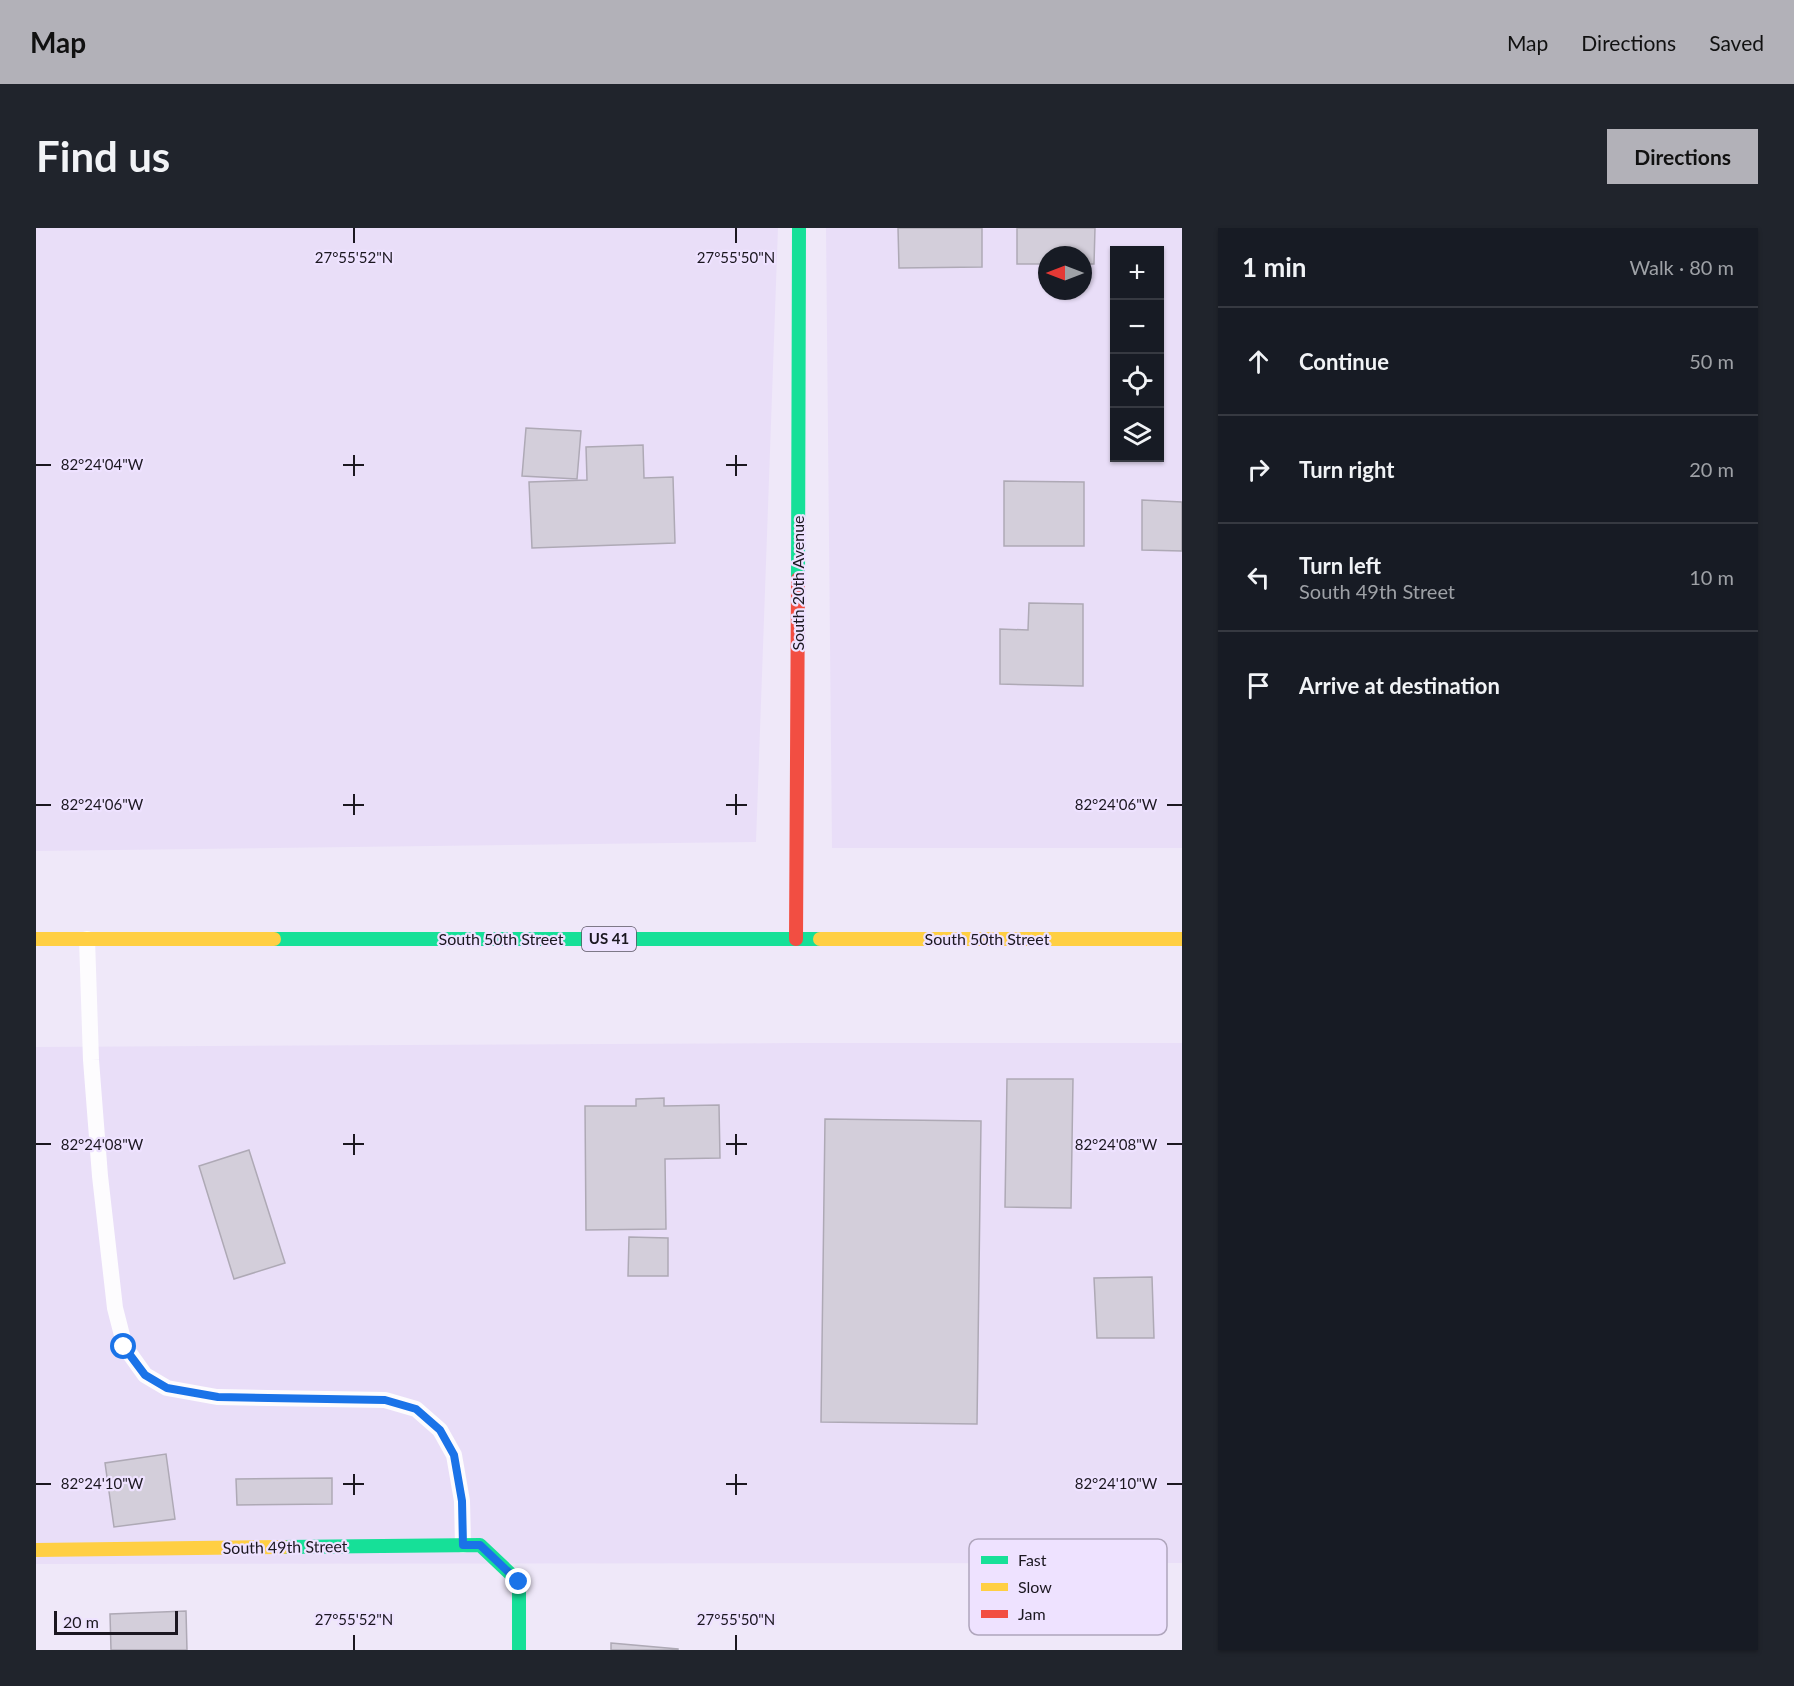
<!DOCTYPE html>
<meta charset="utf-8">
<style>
:root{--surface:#171b24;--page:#20242c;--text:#f1f3f6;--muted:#9ea1a6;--line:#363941;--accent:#b2b1b8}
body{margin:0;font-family:Lato,sans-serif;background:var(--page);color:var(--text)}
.controls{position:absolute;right:18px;top:18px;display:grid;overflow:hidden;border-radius:0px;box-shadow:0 2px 4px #0004}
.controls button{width:54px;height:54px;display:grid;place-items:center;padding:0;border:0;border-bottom:2px solid var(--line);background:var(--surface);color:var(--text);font:30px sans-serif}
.compass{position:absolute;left:1002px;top:18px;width:54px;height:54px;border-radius:50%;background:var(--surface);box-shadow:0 2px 4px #0004;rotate:270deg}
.scale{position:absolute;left:18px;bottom:15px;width:124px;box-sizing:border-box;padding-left:6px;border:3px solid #1b1720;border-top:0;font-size:16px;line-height:21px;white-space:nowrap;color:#1b1720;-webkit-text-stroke:4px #eee2ff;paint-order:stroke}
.stop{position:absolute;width:18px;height:18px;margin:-14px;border:4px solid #1a73e8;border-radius:50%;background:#fff}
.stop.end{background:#1a73e8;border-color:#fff;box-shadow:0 2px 6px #0008}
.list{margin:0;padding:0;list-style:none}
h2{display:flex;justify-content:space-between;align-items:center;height:78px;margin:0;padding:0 24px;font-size:26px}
h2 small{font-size:20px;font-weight:400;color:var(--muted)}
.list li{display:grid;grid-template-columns:39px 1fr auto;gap:18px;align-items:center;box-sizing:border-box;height:108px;padding:0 24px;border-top:2px solid var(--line)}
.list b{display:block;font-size:22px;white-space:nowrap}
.list p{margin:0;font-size:20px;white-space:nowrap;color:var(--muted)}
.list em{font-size:20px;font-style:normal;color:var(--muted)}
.icon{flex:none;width:33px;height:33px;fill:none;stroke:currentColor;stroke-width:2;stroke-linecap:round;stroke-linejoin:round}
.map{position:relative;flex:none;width:1146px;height:1422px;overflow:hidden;border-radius:0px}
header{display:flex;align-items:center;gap:36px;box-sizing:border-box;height:84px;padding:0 30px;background:var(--accent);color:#111}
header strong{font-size:28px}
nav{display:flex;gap:33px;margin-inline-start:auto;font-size:21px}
.intro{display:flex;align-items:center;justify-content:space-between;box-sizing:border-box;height:144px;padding:0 36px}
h1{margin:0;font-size:42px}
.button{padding:15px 27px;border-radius:0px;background:var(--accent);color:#111;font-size:21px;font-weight:700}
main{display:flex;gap:36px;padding:0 36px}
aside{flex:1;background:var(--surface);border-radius:0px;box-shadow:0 2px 4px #0004}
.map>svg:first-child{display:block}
</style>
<header>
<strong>Map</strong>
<nav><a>Map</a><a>Directions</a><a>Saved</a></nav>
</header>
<div class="intro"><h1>Find us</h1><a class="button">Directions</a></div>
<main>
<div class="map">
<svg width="1146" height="1422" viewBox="0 0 1146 1422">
<rect width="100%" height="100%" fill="#efe8f9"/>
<g fill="#e9def8" fill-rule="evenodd">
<path d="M 0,0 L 742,0 L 720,614 L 0,623 Z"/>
<path d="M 790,0 L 1146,0 L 1146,620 L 796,620 ZM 1078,22 L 1124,22 L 1124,230 L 1078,230 ZM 1011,27 L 1047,27 L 1047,63 L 1011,63 Z"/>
<path d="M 763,815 L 1146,815 L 1146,1335 L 0,1336 L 0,819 Z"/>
</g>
<g fill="#d3ceda" stroke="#aea9b5" stroke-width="1.5">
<path d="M 862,0 L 946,0 L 946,39 L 863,40 Z"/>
<path d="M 981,0 L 1059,0 L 1058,36 L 1047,36 L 1047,27 L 1011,27 L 1011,36 L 981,36 Z"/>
<path d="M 490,200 L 545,203 L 541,251 L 486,248 Z"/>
<path d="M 607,217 L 608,250 L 637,249 L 639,315 L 496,320 L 493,254 L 551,252 L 550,219 Z"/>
<path d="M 968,253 L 1048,254 L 1048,318 L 968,318 Z"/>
<path d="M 1106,272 L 1146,274 L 1146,323 L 1106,322 Z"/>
<path d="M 993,375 L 1047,376 L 1047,458 L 964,456 L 964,401 L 992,402 Z"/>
<path d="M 971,851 L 1037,851 L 1035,980 L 969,979 Z"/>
<path d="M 628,870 L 628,878 L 683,877 L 684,930 L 629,931 L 630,1001 L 550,1002 L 549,878 L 600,878 L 600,871 Z"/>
<path d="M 789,891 L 945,893 L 941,1196 L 785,1194 Z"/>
<path d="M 213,922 L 249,1035 L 198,1051 L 163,938 Z"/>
<path d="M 593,1009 L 632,1010 L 632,1048 L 592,1048 Z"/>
<path d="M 1116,1049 L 1118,1110 L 1061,1110 L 1058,1050 Z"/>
<path d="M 130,1226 L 139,1291 L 78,1299 L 69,1235 Z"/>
<path d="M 296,1250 L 296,1276 L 201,1277 L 200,1251 Z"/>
<path d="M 150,1383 L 151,1422 L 75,1422 L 74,1386 Z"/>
<path d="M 575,1415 L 642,1421 L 642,1422 L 575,1422 Z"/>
</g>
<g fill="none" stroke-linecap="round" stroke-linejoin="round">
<path stroke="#fdfcfe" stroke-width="16" d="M 51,711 L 55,832 L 64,948 L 79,1080 L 89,1119 L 109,1147 L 131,1160 L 181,1169 L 349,1172 L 380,1181 L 404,1202 L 418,1227 L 426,1273 L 427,1317"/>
<g stroke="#16e098" stroke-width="14">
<path d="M 762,351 L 763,0"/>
<path d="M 238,711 L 784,711"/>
<path d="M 248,1319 L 444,1317 L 483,1354 L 483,1422"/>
</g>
<g stroke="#ffcf43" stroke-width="14">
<path d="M 0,711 L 238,711"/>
<path d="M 784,711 L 1146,711"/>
<path d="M 0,1322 L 248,1319"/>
</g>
<path stroke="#f24e42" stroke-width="14" d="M 760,711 L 762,351"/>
</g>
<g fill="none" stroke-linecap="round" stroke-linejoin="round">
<path stroke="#1a73e8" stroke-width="8" d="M 88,1119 L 109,1147 L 131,1160 L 182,1169 L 349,1172 L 380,1181 L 404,1202 L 418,1227 L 426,1273 L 427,1317 L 444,1317 L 483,1354"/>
</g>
<path fill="none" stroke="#1b1720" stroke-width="2" d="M 318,0 L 318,15M 700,0 L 700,15M 318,227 L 318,248M 700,227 L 700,248M 0,237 L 15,237M 307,237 L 328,237M 690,237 L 711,237M 318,566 L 318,587M 700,566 L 700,587M 0,577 L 15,577M 307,577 L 328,577M 690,577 L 711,577M 1131,577 L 1146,577M 318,906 L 318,927M 700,906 L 700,927M 0,916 L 15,916M 307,916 L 328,916M 690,916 L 711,916M 1131,916 L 1146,916M 318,1246 L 318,1267M 700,1246 L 700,1267M 0,1256 L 15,1256M 307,1256 L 328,1256M 690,1256 L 711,1256M 1131,1256 L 1146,1256M 318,1407 L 318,1422M 700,1407 L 700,1422"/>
<g text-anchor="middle" stroke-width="4.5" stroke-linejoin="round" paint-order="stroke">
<rect fill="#eee2ff" stroke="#5a5463" stroke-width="1.5" x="546" y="699" width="54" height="24" rx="4.5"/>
<g font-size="15" font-weight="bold" fill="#1b1720">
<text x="573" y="716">US 41</text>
</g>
<g font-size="16" fill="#1b1720" stroke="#eee2ff">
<text transform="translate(762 355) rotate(-90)" y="6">South 20th Avenue</text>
<text x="465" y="717">South 50th Street</text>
<text x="951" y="717">South 50th Street</text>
<text transform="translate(249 1319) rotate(-1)" y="6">South 49th Street</text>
</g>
</g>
<rect x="933" y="1311" width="198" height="96" rx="9" fill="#eee2ff" stroke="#afa5bc" stroke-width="1.5"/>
<rect x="945" y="1328" width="27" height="8" fill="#16e098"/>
<rect x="945" y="1355" width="27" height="8" fill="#ffcf43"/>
<rect x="945" y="1382" width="27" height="8" fill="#f24e42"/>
<g font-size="16" fill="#1b1720">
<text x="982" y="1338">Fast</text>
<text x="982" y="1365">Slow</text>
<text x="982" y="1392">Jam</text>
</g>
<g font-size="15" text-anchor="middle" fill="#1b1720" stroke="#eee2ff" stroke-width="4.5" stroke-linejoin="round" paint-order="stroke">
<text x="318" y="35">27°55'52"N</text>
<text x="700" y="35">27°55'50"N</text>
<text x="66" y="242">82°24'04"W</text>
<text x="1080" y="582">82°24'06"W</text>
<text x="66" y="582">82°24'06"W</text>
<text x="1080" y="922">82°24'08"W</text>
<text x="66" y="922">82°24'08"W</text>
<text x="1080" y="1261">82°24'10"W</text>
<text x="66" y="1261">82°24'10"W</text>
<text x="318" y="1397">27°55'52"N</text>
<text x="700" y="1397">27°55'50"N</text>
</g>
</svg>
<div class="controls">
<button>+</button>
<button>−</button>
<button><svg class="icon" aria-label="locate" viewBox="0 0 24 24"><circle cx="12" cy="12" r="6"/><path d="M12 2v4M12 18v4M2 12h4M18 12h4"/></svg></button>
<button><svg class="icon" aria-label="layers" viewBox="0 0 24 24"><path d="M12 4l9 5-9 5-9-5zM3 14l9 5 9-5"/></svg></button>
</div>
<svg class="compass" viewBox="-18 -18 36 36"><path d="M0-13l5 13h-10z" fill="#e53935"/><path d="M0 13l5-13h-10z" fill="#9ea1a6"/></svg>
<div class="scale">20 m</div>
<div class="stop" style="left:88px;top:1119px"></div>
<div class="stop end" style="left:483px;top:1354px"></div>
</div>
<aside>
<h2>1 min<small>Walk · 80 m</small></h2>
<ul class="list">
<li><svg class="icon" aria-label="ahead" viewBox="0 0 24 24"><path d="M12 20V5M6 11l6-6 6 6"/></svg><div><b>Continue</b></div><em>50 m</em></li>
<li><svg class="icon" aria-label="right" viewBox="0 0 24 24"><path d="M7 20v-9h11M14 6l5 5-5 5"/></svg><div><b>Turn right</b></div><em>20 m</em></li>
<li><svg class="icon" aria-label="left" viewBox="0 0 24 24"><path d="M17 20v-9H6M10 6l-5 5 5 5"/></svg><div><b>Turn left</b><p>South 49th Street</p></div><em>10 m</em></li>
<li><svg class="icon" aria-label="arrive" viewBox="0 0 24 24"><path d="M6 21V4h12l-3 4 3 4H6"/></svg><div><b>Arrive at destination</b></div></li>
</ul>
</aside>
</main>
